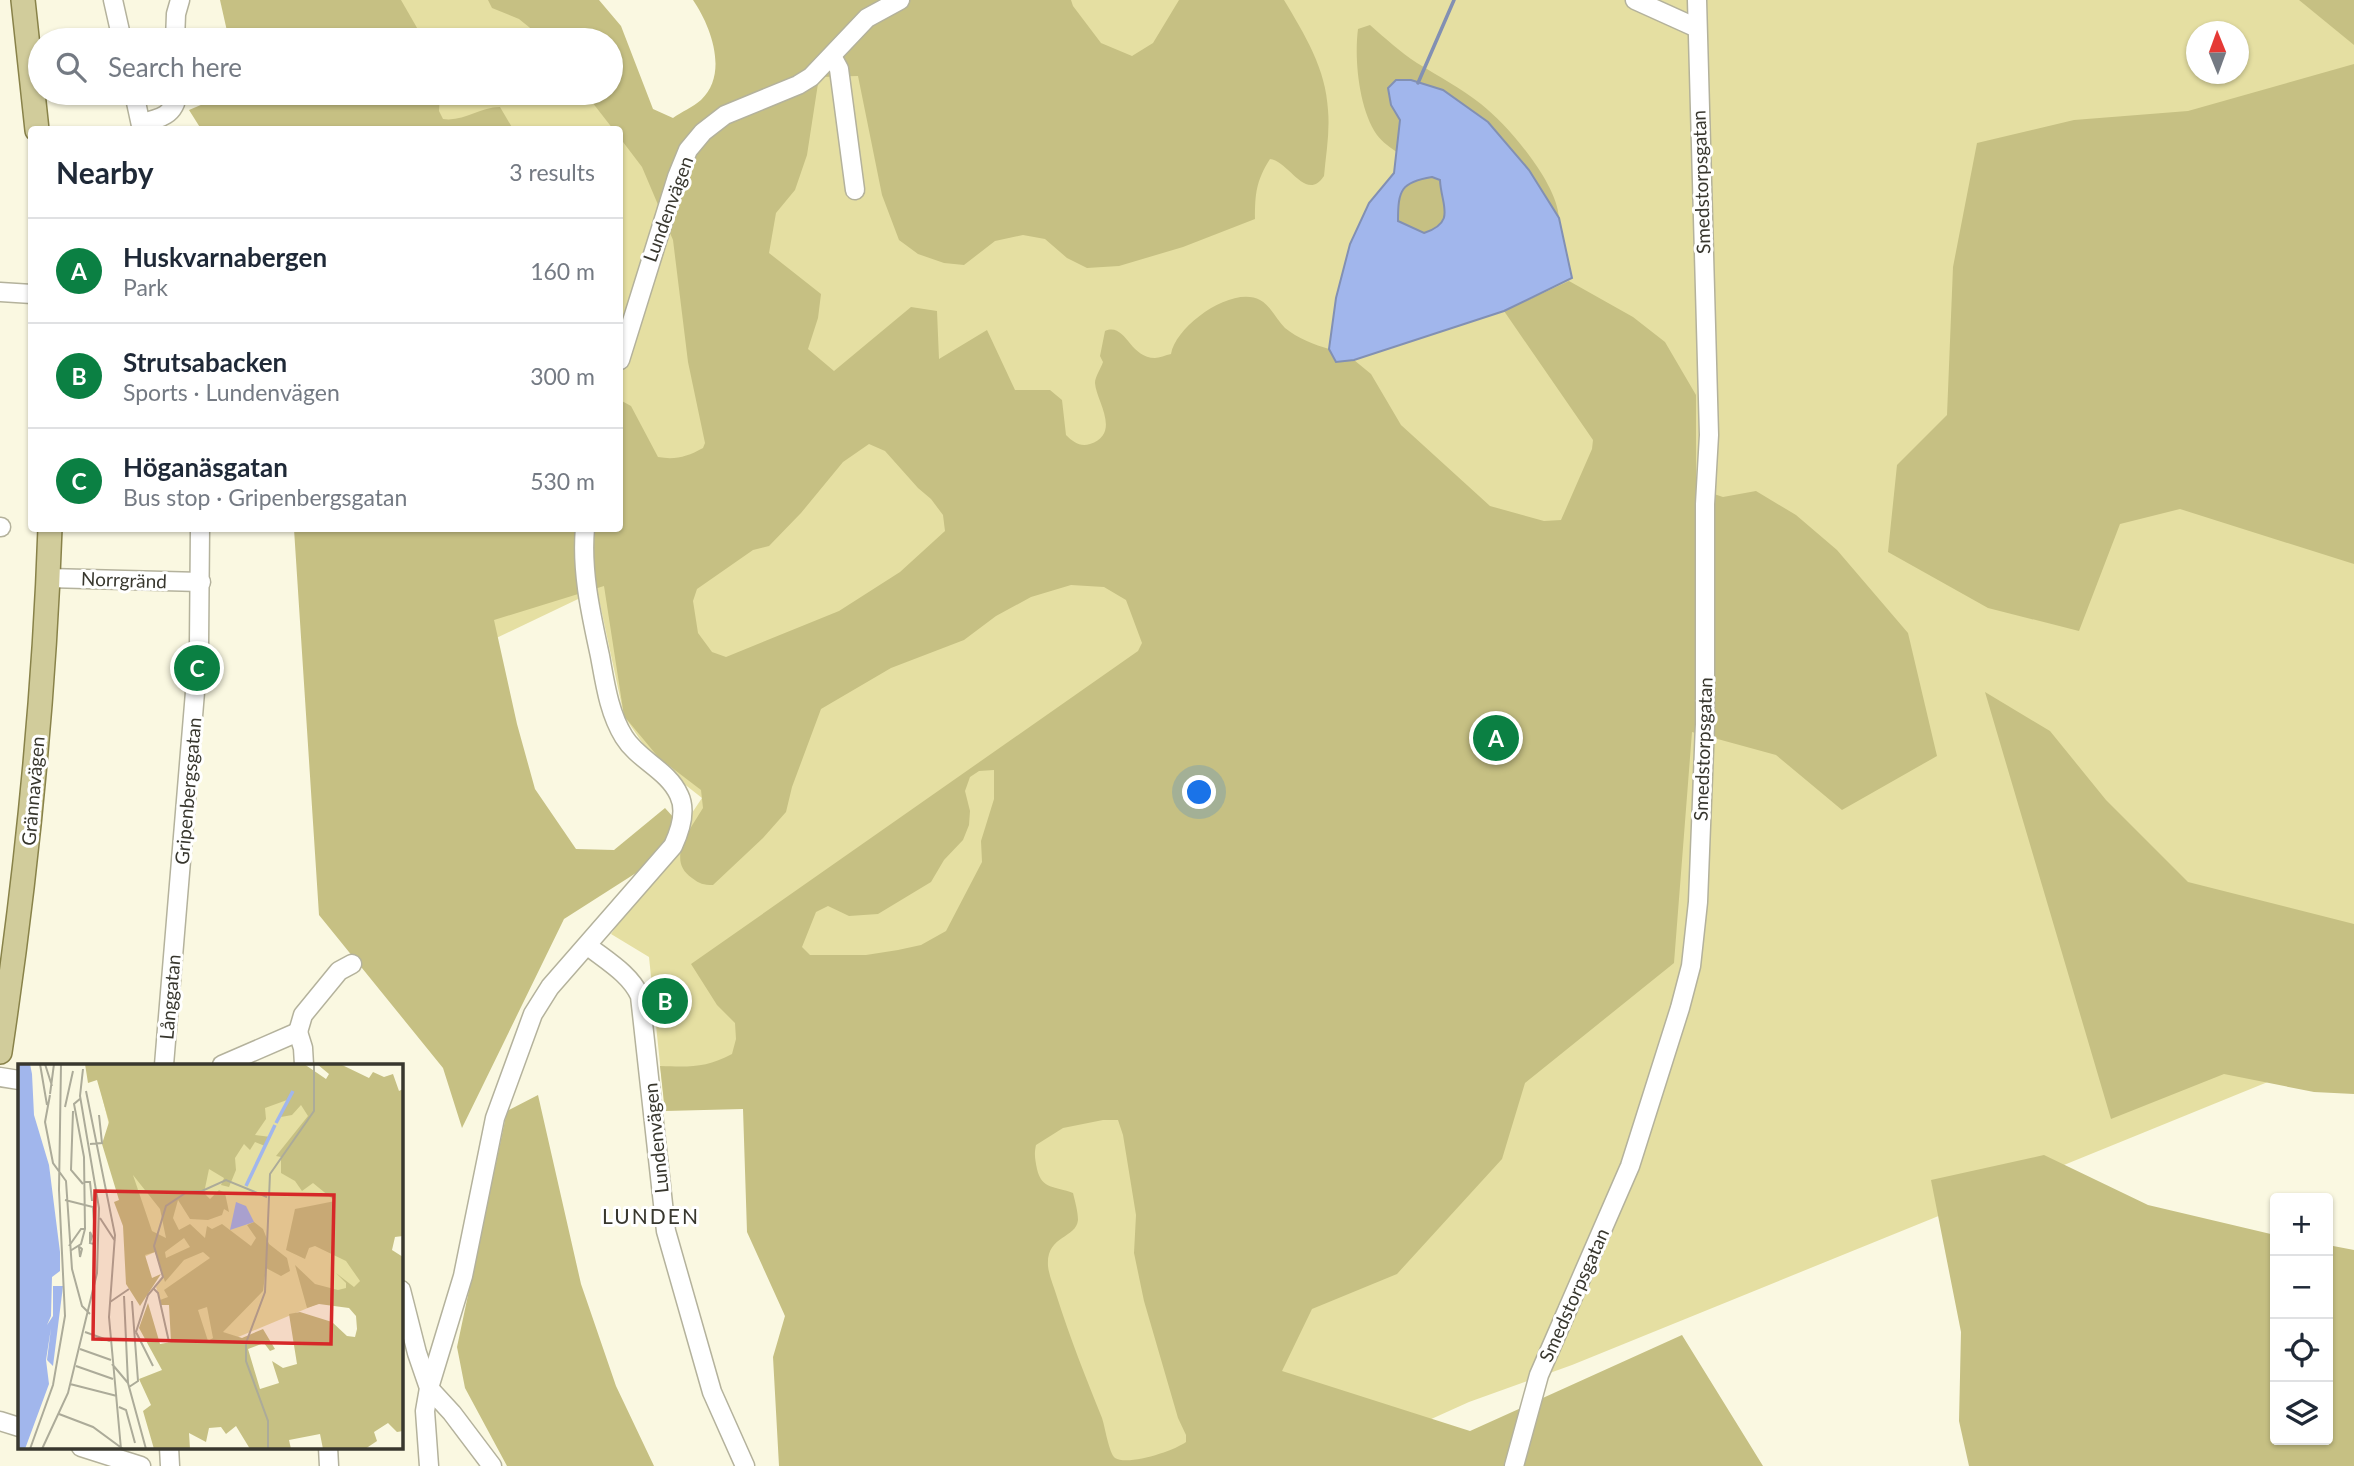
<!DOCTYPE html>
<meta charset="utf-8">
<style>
:root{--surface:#fff;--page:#f2f2f3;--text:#1f2937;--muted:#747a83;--line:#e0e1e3;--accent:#0b8043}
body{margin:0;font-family:Lato,sans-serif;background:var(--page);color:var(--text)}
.controls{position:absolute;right:21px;bottom:21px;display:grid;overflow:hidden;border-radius:7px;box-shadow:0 2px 5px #0004}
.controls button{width:63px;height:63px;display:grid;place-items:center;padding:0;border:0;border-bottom:2px solid var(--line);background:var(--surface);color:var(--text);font:35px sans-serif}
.compass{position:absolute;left:2186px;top:21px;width:63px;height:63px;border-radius:50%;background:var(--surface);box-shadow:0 2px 5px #0004;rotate:359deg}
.you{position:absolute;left:1200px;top:793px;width:24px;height:24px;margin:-18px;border:5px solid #fff;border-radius:50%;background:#1a73e8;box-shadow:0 0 0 10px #1a73e833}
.badge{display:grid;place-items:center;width:46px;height:46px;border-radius:50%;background:var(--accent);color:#fff;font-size:23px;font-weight:700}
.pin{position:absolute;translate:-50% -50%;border:4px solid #fff;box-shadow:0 2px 7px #0006}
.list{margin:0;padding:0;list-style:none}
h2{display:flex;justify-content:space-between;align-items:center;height:91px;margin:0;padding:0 28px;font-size:30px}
h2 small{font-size:23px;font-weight:400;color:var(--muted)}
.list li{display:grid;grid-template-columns:46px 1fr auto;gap:21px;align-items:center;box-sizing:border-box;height:105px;padding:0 28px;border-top:2px solid var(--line)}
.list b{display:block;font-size:26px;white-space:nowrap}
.list p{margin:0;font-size:23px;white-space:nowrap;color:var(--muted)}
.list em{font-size:23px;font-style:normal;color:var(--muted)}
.icon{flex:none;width:38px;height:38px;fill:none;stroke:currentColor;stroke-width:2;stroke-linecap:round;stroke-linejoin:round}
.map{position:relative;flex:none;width:2354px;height:1466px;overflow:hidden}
.search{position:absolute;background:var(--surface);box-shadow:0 2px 5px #0004;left:28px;top:28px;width:595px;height:77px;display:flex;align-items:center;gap:18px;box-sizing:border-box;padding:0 24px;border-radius:38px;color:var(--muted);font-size:26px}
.panel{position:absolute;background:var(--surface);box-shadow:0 2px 5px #0004;left:28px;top:126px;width:595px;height:406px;border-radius:7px}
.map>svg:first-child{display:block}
</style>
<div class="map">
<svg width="2354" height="1466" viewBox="0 0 2354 1466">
<rect width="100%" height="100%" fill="#faf8e1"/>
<path fill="#e5dfa2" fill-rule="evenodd" d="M 254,0 L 593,0 L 664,141 L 760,75 L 714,0 L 2354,0 L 2354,1047 L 1572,1365 L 1469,1402 L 1367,1448 L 1308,1466 L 807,1466 L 753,1099 L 664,1103 L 649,957 L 611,934 L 702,798 L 654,760 L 624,716 L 597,590 L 471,650 L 426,590 L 620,528 L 620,130 L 291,129 L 280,93 L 611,93 L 611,40 L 265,40 ZM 2196,32 L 2238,32 L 2238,74 L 2196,74 Z"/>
<g fill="#c6c083" fill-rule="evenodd">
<path d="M 220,0 L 401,0 L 424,40 L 229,40 Z"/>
<path d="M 488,0 L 599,0 L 621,26 L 653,109 L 673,118 C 681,112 693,107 701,100 C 729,74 711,26 693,0 L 1071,0 L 1073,6 L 1101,43 L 1132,56 L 1153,43 L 1179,0 L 1284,0 C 1305,35 1326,69 1328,110 C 1330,132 1326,154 1324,176 C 1306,203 1289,161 1270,159 C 1256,181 1255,194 1255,219 L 1183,247 L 1119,266 L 1087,268 L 1067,258 L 1045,239 L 1023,235 L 995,241 L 964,265 L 944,263 L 918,254 L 899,240 L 882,195 L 858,76 L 819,77 L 807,155 L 795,190 L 776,213 L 769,253 L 821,294 L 818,318 L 808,349 L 834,371 L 911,307 L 937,311 L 939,359 L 987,330 L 1015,390 L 1050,390 L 1062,400 L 1066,435 C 1073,442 1080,447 1090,444 C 1122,433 1096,401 1095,383 C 1095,377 1101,368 1103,362 L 1100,356 L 1105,331 C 1126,322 1129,358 1155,358 C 1159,358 1166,355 1171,354 C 1176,325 1233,285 1260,300 C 1270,305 1277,320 1285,328 C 1297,338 1315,345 1329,349 L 1336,362 L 1354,360 L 1371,374 L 1401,425 L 1490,506 L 1544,521 L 1561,520 L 1592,449 L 1593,440 L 1504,311 L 1569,281 L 1633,317 L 1665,342 L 1696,395 L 1696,488 L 1723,497 L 1756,491 L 1796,515 L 1837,550 L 1908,633 L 1937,756 L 1842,810 L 1776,755 L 1692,732 L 1674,963 L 1525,1083 L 1502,1159 L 1397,1274 L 1312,1309 L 1282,1371 L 1470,1431 L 1682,1335 L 1763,1466 L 779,1466 L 773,1357 L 785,1316 L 747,1232 L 743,1109 L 665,1111 L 660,1066 C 689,1067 706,1068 732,1054 L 736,1039 L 735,1023 L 717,1005 L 691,964 L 1138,651 L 1142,643 L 1126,600 L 1104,587 L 1071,585 L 1031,597 L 996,616 L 964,640 L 891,668 L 821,709 L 792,787 L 786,812 L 763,838 L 713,885 C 703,885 700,884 692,878 C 665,860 691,828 703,808 L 701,790 L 659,758 L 624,716 L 604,586 L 494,620 L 517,724 L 535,789 L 576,849 L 614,850 L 665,808 L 674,818 L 672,831 L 661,849 L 636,873 L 564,919 L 462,1128 L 443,1068 L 319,915 L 294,529 L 620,528 L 620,400 L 631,406 L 658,457 C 675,460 687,457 703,448 L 705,443 L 688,362 L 673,240 L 642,167 L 620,138 L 620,130 L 613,129 L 585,93 L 611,93 L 611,40 L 545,40 L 519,19 L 492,8 ZM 869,444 L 885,451 L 918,488 L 931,499 L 943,515 L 945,531 L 900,572 L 839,611 L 726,657 L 712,652 L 698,633 L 693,601 L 697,589 L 753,550 L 769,546 L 801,513 L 843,462 ZM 994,770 L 994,799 L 981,841 L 982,862 L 946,931 L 921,945 L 898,950 L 866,955 L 810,955 L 802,947 L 816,912 L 828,906 L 849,916 L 878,914 L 931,882 L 944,860 L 963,840 L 969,825 L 970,811 L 965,791 L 970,777 L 979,771 ZM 1103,1120 L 1118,1120 L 1123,1135 L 1136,1215 L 1134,1253 L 1144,1301 L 1178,1418 L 1186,1435 L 1186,1442 C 1174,1451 1128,1466 1115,1458 C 1109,1453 1105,1427 1102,1418 C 1086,1378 1070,1338 1057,1297 C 1054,1287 1049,1276 1048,1266 C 1046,1235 1076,1239 1078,1220 C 1078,1212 1075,1201 1073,1193 C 1055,1186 1042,1190 1037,1169 C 1035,1159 1034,1154 1036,1145 L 1063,1128 Z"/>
<path d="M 2299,0 L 2354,0 L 2354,45 Z"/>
<path d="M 1370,25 C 1385,38 1400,52 1417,63 C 1438,76 1461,88 1481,104 C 1509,126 1557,183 1559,218 L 1529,170 L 1443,90 L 1411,80 L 1391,105 L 1400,120 L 1398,153 C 1391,148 1382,142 1377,135 C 1359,109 1354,59 1358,29 Z"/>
<path d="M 2354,64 L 2354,564 L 2180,509 L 2120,524 L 2079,631 L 1988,608 L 1888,552 L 1897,465 L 1947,415 L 1953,267 L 1977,143 L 2074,120 L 2188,111 Z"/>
<path d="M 229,93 L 440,93 L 439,111 L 443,119 C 464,122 479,107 500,107 L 513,129 L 201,129 L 189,110 Z"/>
<path d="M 1432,176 L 1440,180 C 1441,205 1457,221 1424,233 L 1398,221 C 1398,192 1402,181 1432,176 Z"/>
<path d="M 1985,692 L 2050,731 L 2106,800 L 2188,882 L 2354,924 L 2354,1094 L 2314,1092 L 2224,1074 L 2111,1119 Z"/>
<path d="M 538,1095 L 581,1284 L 616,1386 L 654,1466 L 507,1466 L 465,1388 L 457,1347 L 507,1111 Z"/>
<path d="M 2044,1155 L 2148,1205 L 2275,1235 L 2275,1440 L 2328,1440 L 2328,1245 L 2354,1250 L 2354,1466 L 1969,1466 L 1959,1421 L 1961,1332 L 1931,1180 Z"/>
</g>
<path fill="#a1b6ec" stroke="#8290b3" stroke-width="2" fill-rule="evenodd" d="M 1396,80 L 1411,80 L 1443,90 L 1488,122 L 1529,170 L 1559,218 L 1572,278 L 1504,311 L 1354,360 L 1336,362 L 1329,349 L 1336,298 L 1350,244 L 1369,203 L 1394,173 L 1400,120 L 1391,105 L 1388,88 ZM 1432,177 L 1440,180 C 1441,205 1457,222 1424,233 L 1398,221 C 1398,190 1401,182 1432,177 Z"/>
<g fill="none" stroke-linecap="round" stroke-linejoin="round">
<path stroke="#8290b3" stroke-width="3.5" d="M 1418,83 L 1454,0"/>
<g stroke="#b4b29c" stroke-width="21">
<g id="minor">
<path d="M 113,0 L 122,40"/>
<path d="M 1635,0 L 1697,28"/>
<path d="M 175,40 L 176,14 L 180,0"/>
<path d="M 832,56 L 839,69 L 855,190"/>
<path d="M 134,93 L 142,130"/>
<path d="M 141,123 C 159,119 176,115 177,93"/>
<path d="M 0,292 L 32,294"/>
<path d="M 620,360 L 677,177 L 688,150 L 703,132 L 725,115 L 798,85 L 811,77 L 867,18 L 900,0"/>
<path d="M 0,527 L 1,527"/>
<path d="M 48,578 L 201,582"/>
<path d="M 588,946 C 607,961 630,974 640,996 L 666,1231 L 712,1392 L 745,1466"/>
<path d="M 298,1032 L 303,1015 L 339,971 L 352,964"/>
<path d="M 298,1032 L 303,1048 L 304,1065"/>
<path d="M 164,1065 L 199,644 L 200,528"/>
<path d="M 222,1065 L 298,1032"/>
<path d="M 0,1077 L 19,1080"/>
<path d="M 401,1290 L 417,1353 L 429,1388 L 425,1411 L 429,1466"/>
<path d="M 429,1388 L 463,1276 L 495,1118 L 533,1014 L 550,987 L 673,846 C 680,831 687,811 679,795 C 668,770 638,760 624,737 C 609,713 605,683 600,656 C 591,614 581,571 585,528"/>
<path d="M 429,1388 L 452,1413 L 492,1466"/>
<path d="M 0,1421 L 19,1427"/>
<path d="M 81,1447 L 141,1466"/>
<path d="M 169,1447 L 170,1466"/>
<path d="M 328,1447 L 329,1466"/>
<path d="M 1514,1466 L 1539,1375 L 1630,1166 L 1680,1008 L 1691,966 L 1698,902 L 1705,724 L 1705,504 L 1709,435 L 1697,0"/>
</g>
</g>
<g stroke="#888249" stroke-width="26">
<g id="major">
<path d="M 23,0 L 37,130"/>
<path d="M 0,1052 C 26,878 44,704 50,528"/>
</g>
</g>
<use href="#minor" stroke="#fff" stroke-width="18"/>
<use href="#major" stroke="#d1cc9b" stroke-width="23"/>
</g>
<g text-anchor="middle" stroke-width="6" stroke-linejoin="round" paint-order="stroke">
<g font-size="19" fill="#38372e" stroke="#fff">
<text transform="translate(1701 182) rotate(-92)" y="7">Smedstorpsgatan</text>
<text transform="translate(668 209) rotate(-70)" y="7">Lundenvägen</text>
<text transform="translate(124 580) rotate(2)" y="7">Norrgränd</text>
<text transform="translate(1703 749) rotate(-88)" y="7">Smedstorpsgatan</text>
<text transform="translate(33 791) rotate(-85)" y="7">Grännavägen</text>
<text transform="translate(188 791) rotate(-85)" y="7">Gripenbergsgatan</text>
<text transform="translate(170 997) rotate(-85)" y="7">Långgatan</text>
<text transform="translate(656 1138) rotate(-96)" y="7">Lundenvägen</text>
<text transform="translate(1574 1295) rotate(-66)" y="7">Smedstorpsgatan</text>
</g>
<g font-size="21" letter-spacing="2" fill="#38372e" stroke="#fff">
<text x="651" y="1224">LUNDEN</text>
</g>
</g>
<g transform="translate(18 1064)">
<rect width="385" height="385" fill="#faf8e1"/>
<path d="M 76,0 L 283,3 L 383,92 L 340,223 L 213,276 L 156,277 L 152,240 L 143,240 L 138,223 L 147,209 L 137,188 L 124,194 Z" fill="#e5dfa2"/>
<path d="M 67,0 L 286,0 L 308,15 L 311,10 L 299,0 L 322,0 L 351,14 L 355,8 L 366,13 L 375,10 L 381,27 L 385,25 L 385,172 L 377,173 L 374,186 L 385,193 L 385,367 L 379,368 L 370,359 L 356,368 L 359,377 L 347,385 L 305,385 L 302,370 L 271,376 L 273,385 L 232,385 L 218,362 L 208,370 L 203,363 L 191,364 L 188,378 L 171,369 L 172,385 L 136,385 L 125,347 L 133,341 L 121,315 L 144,306 L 121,264 L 130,239 L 142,280 L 153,278 L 151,241 L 143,241 L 142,236 L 150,233 L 146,226 L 192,194 L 185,188 L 166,196 L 147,218 L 137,188 L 127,191 L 134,214 L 143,210 L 122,242 L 108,220 L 105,162 L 96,138 L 101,136 L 84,80 L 91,58 L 79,16 L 70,19 ZM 269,36 L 263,53 L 274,51 L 283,41 L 290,52 L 258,92 L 263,93 L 263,109 L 277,117 L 284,127 L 295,119 L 317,137 L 277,145 L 268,186 L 287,195 L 291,184 L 297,182 L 328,197 L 342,217 L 336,223 L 318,209 L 328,219 L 328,224 L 320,226 L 297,220 L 277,201 L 289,244 L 301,240 L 331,244 L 338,252 L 339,265 L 337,273 L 329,272 L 314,258 L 282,248 L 271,250 L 279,300 L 265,304 L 254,297 L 261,319 L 242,325 L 230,285 L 246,279 L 252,287 L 257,285 L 245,265 L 224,274 L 205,268 L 245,227 L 248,204 L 263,212 L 272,207 L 269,194 L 251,180 L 245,165 L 236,158 L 229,161 L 238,174 L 233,182 L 204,160 L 194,165 L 189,162 L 187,174 L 172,160 L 161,166 L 155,154 L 160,136 L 172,155 L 190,156 L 204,151 L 206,145 L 211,148 L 207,129 L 201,126 L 192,135 L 186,129 L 191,105 L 206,114 L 203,121 L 211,123 L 218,106 L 217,94 L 226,80 L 232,86 L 237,78 L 247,82 L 253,73 L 237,71 L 248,55 L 247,44 ZM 115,111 L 142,145 L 148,174 L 134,167 ZM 166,174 L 172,183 L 148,194 L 147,188 ZM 189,243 L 195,274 L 190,277 L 180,246 Z" fill="#c6c083" fill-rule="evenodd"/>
<path d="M 0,0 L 12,0 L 14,10 L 16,51 L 31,101 L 42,188 L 42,207 L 34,213 L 33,252 L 29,261 L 35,252 L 35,222 L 45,222 L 35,302 L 29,296 L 33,264 L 28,296 L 31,320 L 7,385 L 0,385 ZM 218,138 L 228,142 L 236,158 L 212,166 Z" fill="#a1b6ec"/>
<path fill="none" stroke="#a1b6ec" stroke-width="3.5" d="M 258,59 L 275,27M 228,122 L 257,61"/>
<path fill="none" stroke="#acab99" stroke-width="2" d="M 22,0 L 29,41M 27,0 L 34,22M 68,27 L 97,171 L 91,253 L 103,385M 32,30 L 36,0M 32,31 L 27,58 L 35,99 L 48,117 L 54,205 L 64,242 L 72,250M 47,43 L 55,7M 55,47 L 53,106 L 65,120M 72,80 L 84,79 L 81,51M 66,118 L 72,118 L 74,137M 47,136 L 75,143 L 76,157M 82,154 L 97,177M 72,179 L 72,168 L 74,172 L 72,179 L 76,180M 51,182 L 63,165 L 67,165M 60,182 L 63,184 L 64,185 L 62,193 L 61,183M 52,187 L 63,180 L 67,165 L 66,93 L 56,40 L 63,34M 135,224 L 140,229 L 151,278M 106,232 L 110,319 L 128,385M 92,238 L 111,225M 67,268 L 92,277M 118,268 L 130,231 L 145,213 L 136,182 L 148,142 L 169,128 L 184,127 L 208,116 L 249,133M 118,268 L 135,302M 62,285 L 93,296M 94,300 L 110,319M 58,302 L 95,315M 52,320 L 99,332M 111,323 L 120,317 L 114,237M 101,343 L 108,346 L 117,379M 41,350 L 75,363 L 105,385M 12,385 L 35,321 L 47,252 L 41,126 L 43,0M 24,385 L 50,329 L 79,209 L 81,144 L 62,32 L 65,5M 250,385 L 250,357 L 228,297 L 228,279 L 247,228 L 252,110 L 296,47 L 296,0"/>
<path fill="#d62828" fill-opacity="0.15" stroke="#d62828" stroke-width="3.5" d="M 77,127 L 316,131 L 313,280 L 75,275 Z"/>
<rect width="385" height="385" fill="none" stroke="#38372e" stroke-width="3.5"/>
</g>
</svg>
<div class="controls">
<button>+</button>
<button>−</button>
<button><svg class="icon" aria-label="locate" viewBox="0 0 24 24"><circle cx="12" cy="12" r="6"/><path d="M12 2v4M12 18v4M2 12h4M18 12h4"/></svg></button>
<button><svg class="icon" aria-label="layers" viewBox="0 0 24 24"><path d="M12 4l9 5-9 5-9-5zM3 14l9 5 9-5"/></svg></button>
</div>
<svg class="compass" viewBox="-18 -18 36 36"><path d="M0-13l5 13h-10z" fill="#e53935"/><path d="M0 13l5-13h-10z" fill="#747a83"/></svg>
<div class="you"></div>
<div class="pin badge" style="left:1496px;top:738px">A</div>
<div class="pin badge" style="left:665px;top:1001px">B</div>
<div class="pin badge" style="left:197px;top:668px">C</div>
<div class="search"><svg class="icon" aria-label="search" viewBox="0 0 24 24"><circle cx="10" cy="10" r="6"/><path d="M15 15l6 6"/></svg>Search here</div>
<section class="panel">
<h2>Nearby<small>3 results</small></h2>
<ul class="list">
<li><span class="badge">A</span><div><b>Huskvarnabergen</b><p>Park</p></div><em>160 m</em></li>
<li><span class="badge">B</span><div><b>Strutsabacken</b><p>Sports · Lundenvägen</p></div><em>300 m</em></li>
<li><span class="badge">C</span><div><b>Höganäsgatan</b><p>Bus stop · Gripenbergsgatan</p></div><em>530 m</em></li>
</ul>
</section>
</div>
